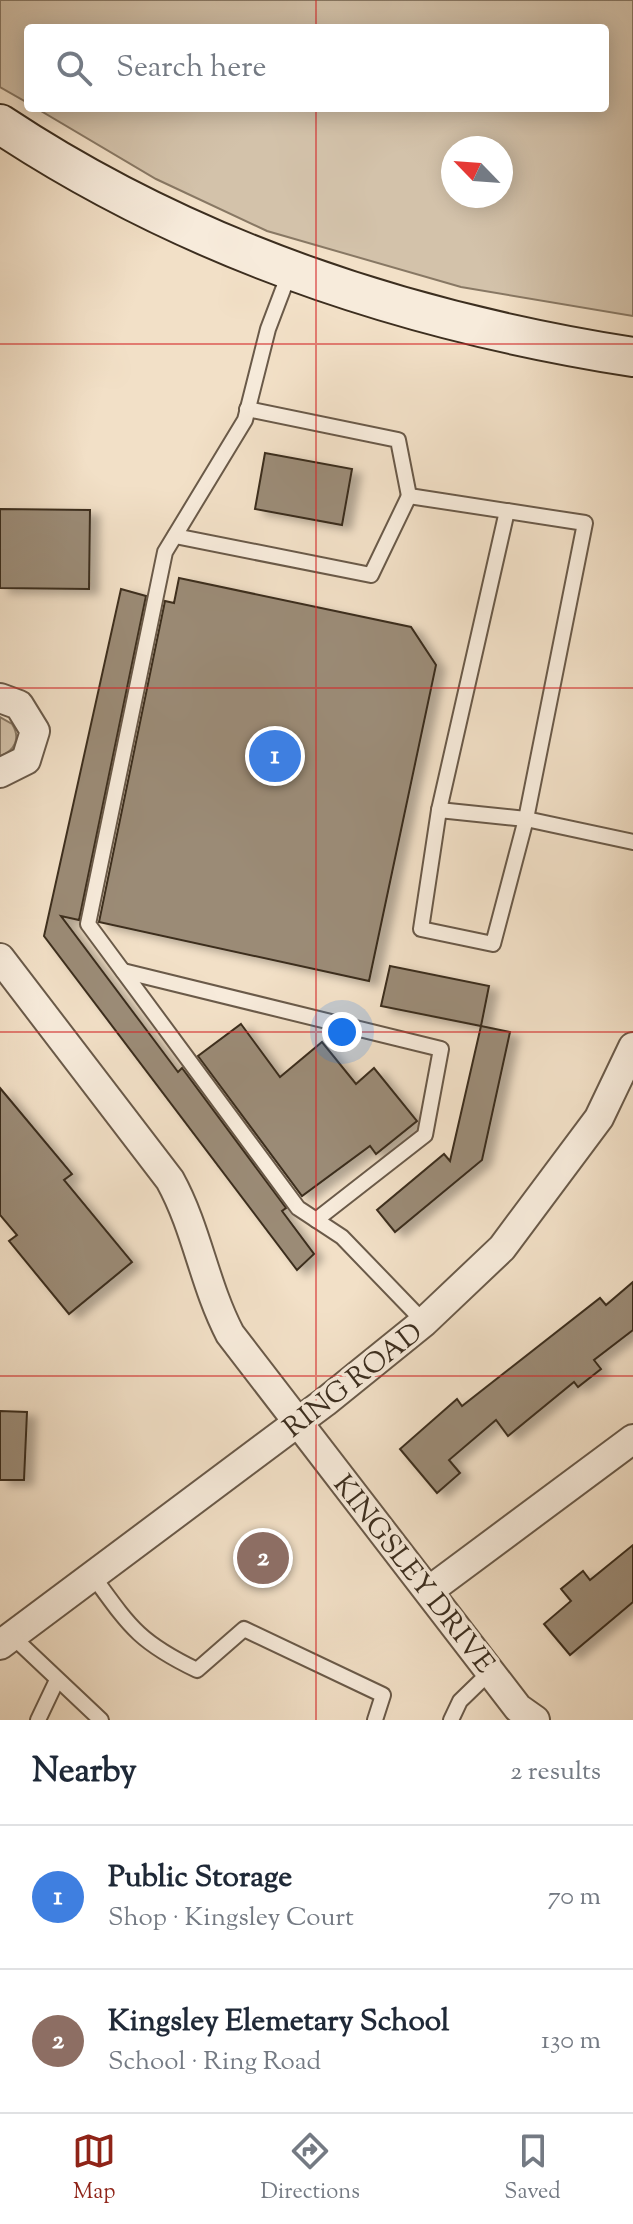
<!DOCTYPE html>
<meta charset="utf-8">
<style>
:root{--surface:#fff;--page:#f6f6f7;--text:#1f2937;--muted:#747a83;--line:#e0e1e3;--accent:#8f2418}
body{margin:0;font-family:"Sorts Mill Goudy",serif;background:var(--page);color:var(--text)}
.compass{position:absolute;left:441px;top:136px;width:72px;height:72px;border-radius:50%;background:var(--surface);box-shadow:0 4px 20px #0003;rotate:295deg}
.you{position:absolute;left:342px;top:1032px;width:28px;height:28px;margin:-20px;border:6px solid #fff;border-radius:50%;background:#1a73e8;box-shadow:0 0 0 12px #1a73e833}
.badge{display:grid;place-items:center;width:52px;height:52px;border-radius:50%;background:var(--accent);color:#fff;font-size:26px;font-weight:700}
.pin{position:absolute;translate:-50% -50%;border:4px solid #fff;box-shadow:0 2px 8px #0006}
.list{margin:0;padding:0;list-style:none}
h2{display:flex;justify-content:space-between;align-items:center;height:104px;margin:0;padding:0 32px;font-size:34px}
h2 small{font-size:26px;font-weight:400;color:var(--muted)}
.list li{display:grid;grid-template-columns:52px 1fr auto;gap:24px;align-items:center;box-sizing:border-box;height:144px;padding:0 32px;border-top:2px solid var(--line)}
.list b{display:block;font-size:30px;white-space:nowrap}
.list p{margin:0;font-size:26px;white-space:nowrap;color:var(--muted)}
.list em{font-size:26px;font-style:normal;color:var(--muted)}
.icon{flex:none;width:44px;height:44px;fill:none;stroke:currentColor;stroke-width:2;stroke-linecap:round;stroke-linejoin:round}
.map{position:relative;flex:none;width:633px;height:1720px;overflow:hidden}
.search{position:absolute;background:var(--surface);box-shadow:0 4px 20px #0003;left:24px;right:24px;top:24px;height:88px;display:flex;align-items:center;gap:20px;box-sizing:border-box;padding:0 28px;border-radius:8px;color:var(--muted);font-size:30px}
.sheet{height:392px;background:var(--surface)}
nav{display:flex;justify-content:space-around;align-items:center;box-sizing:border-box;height:112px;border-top:2px solid var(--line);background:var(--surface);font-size:22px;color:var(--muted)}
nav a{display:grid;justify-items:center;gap:4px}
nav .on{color:var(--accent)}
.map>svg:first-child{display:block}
</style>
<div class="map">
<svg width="633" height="1720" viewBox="0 0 633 1720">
<defs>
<filter id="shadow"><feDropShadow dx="9" dy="5" stdDeviation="4" flood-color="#0004"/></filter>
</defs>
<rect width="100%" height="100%" fill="#f2e0c7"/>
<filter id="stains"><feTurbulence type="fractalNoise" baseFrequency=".0025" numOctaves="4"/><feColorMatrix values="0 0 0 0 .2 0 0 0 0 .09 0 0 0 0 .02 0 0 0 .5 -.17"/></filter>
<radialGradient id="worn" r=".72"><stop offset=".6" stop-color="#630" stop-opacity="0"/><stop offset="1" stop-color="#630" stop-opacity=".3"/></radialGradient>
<g fill="#d3c2aa" stroke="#887864" stroke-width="2" fill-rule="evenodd">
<path d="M 0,0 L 633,0 L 633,316 L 461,287 L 267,231 L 156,179 L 36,108 L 605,108 L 605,28 L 28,28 L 28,103 L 0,87 ZM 453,148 L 501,148 L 501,196 L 453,196 Z"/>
<path d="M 0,717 L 12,724 C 21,738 15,751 0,756 Z"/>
</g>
<g fill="#9b8b76" stroke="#3c2e1f" stroke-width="2" filter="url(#shadow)">
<path d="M 265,453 L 352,469 L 342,525 L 255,509 Z"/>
<path d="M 0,509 L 90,510 L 89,589 L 0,588 Z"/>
<path d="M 179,578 L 411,627 L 436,665 L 369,981 L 99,922 L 165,601 L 174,603 Z"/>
<path d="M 121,589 L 146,596 L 79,920 L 61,916 L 178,1072 L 182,1068 L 286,1208 L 282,1211 L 314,1254 L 297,1270 L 44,936 Z"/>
<path d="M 390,966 L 489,986 L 481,1026 L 381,1006 Z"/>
<path d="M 241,1024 L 280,1077 L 322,1042 L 356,1084 L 374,1068 L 417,1121 L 376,1154 L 370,1146 L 302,1196 L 198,1056 Z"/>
<path d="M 481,1026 L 510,1032 L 482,1160 L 395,1232 L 377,1210 L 444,1154 L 450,1161 Z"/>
<path d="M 0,1088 L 72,1174 L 64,1180 L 132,1262 L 69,1314 L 9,1241 L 17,1235 L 0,1215 Z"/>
<path d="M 633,1282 L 633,1330 L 594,1360 L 601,1369 L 578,1387 L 574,1382 L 508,1436 L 496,1420 L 449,1460 L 460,1473 L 437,1493 L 400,1449 L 457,1399 L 462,1406 L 600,1298 L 606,1305 Z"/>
<path d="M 0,1411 L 27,1412 L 24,1480 L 0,1480 Z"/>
<path d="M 633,1545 L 633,1602 L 570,1655 L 544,1624 L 571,1601 L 561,1589 L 583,1571 L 590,1580 Z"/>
</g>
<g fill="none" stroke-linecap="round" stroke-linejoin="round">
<g stroke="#6a5a49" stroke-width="18">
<g id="service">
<path d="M 290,271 L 268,329 L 245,420 L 165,552 L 88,924 L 298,1208 L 342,1237 L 424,1322"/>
<path d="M 247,409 L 398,440 L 409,496 L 585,523 L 526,819 L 633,842"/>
<path d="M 175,536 L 371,575 L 409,496"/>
<path d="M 439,810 L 526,819 L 493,944 L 421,929 Z"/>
<path d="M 439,810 L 507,511"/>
<path d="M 123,971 L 441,1049 L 425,1135 L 316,1220"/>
<path d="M 93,1576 C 130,1627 139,1642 197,1670 L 244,1629 L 383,1695 L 375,1720"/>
<path d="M 12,1636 L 101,1720"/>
<path d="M 38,1720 L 57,1680"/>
<path d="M 451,1720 L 460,1701 L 491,1671"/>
</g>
</g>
<g stroke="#6a5a49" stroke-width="32">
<g id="minor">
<path d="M 0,698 L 19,705 L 35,731 L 26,760 L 0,773"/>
<path d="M 0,958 L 170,1180 C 197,1229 204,1284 230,1334 L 518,1708 L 535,1720"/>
<path d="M 430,1590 L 633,1439"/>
<path d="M 0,1645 L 325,1402 L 424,1322 L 502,1248 L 599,1118 L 633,1047"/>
</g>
</g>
<g stroke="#3c2e1f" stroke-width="42">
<path id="secondary" d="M 0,124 C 190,250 409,322 633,357"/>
</g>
<use href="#service" stroke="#f7ebdb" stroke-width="14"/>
<use href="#minor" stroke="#f7ebdb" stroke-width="28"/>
<use href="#secondary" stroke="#f7ebdb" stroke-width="38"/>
</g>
<path fill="none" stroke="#d62828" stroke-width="2" stroke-opacity="0.55" d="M 316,0 L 316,28M 316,108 L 316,1720M 0,344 L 633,344M 0,688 L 633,688M 0,1032 L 633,1032M 0,1376 L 633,1376"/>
<g text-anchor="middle" stroke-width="7" stroke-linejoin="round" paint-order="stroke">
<g font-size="28" fill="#3c2e1f" stroke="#f7ebdb">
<text transform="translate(352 1379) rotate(-38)" y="10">RING ROAD</text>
<text transform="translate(415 1573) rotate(52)" y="10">KINGSLEY DRIVE</text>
</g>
</g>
<rect width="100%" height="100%" filter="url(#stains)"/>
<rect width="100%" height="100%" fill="url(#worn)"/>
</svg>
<svg class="compass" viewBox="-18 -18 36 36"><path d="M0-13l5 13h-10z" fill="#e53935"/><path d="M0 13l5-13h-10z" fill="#747a83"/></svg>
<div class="you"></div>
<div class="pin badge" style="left:275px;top:756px;background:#3f7fe0">1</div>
<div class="pin badge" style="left:263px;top:1558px;background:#8d6e63">2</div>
<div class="search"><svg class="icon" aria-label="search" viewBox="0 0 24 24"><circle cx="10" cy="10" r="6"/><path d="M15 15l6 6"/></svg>Search here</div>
</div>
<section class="sheet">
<h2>Nearby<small>2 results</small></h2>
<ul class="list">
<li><span class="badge" style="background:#3f7fe0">1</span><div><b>Public Storage</b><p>Shop · Kingsley Court</p></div><em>70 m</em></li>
<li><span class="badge" style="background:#8d6e63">2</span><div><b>Kingsley Elemetary School</b><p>School · Ring Road</p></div><em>130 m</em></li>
</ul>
</section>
<nav>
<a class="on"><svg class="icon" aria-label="map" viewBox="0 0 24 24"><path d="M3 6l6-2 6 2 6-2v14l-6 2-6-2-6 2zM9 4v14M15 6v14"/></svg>Map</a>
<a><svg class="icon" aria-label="directions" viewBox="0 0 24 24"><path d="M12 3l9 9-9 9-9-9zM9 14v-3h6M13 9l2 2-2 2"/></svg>Directions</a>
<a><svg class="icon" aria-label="saved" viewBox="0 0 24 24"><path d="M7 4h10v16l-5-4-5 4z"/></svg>Saved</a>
</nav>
